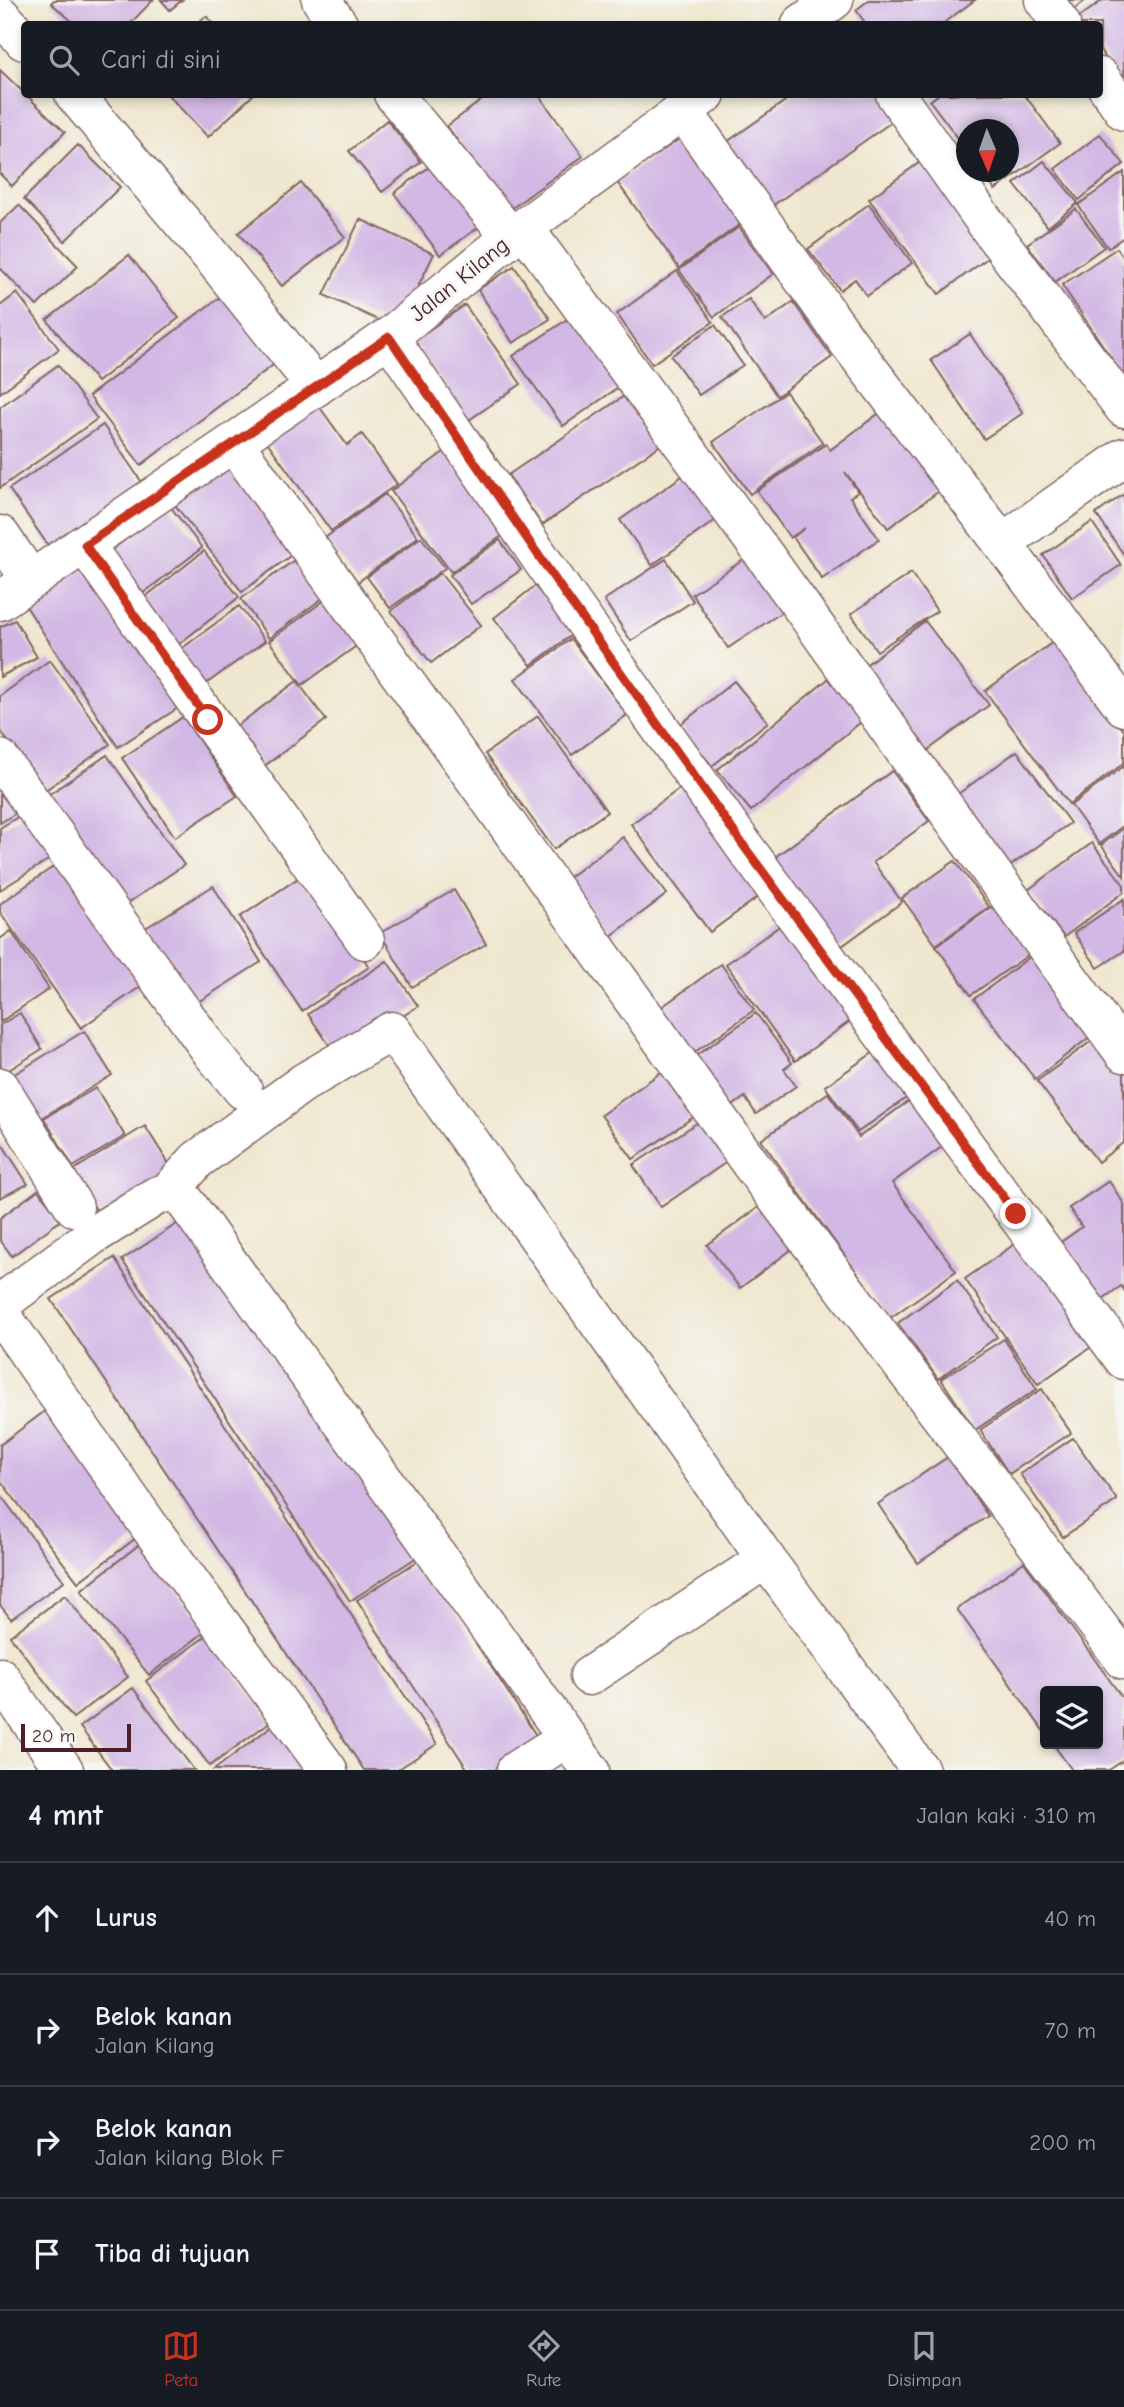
<!DOCTYPE html>
<html lang="id">
<meta charset="utf-8">
<style>
:root{--surface:#171b24;--page:#242831;--text:#f1f3f6;--muted:#9ea1a6;--line:#363941;--accent:#c8321e}
body{margin:0;font-family:"Comic Neue",sans-serif;background:var(--page);color:var(--text)}
.controls{position:absolute;right:21px;bottom:21px;display:grid;overflow:hidden;border-radius:7px;box-shadow:0 4px 10px #0003}
.controls button{width:63px;height:63px;display:grid;place-items:center;padding:0;border:0;border-bottom:2px solid var(--line);background:var(--surface);color:var(--text);font:35px sans-serif}
.compass{position:absolute;left:956px;top:119px;width:63px;height:63px;border-radius:50%;background:var(--surface);box-shadow:0 4px 10px #0003;rotate:178deg}
.scale{position:absolute;left:21px;bottom:18px;width:110px;box-sizing:border-box;padding-left:7px;border:4px solid #4a1f2b;border-top:0;font-size:19px;line-height:24px;white-space:nowrap;color:#4a1f2b;-webkit-text-stroke:5px #f6f6f2;paint-order:stroke}
.stop{position:absolute;width:21px;height:21px;margin:-16px;border:5px solid #c8321e;border-radius:50%;background:#fff}
.stop.end{background:#c8321e;border-color:#fff;box-shadow:0 2px 7px #0008}
.list{margin:0;padding:0;list-style:none}
h2{display:flex;justify-content:space-between;align-items:center;height:91px;margin:0;padding:0 28px;font-size:30px}
h2 small{font-size:23px;font-weight:400;color:var(--muted)}
.list li{display:grid;grid-template-columns:46px 1fr auto;gap:21px;align-items:center;box-sizing:border-box;height:112px;padding:0 28px;border-top:2px solid var(--line)}
.list b{display:block;font-size:26px;white-space:nowrap}
.list p{margin:0;font-size:23px;white-space:nowrap;color:var(--muted)}
.list em{font-size:23px;font-style:normal;color:var(--muted)}
.icon{flex:none;width:38px;height:38px;fill:none;stroke:currentColor;stroke-width:2;stroke-linecap:round;stroke-linejoin:round}
.map{position:relative;flex:none;width:1124px;height:1770px;overflow:hidden}
.search{position:absolute;background:var(--surface);box-shadow:0 4px 10px #0003;left:21px;right:21px;top:21px;height:77px;display:flex;align-items:center;gap:18px;box-sizing:border-box;padding:0 24px;border-radius:7px;color:var(--muted);font-size:26px}
.sheet{height:539px;background:var(--surface)}
nav{display:flex;justify-content:space-around;align-items:center;box-sizing:border-box;height:98px;border-top:2px solid var(--line);background:var(--surface);font-size:19px;color:var(--muted)}
nav a{display:grid;justify-items:center;gap:4px}
nav .on{color:var(--accent)}
.map>svg:first-child{display:block}
</style>
<div class="map">
<svg width="1124" height="1770" viewBox="0 0 1124 1770">
<rect width="100%" height="100%" fill="#f6f6f2"/>
<filter id="ink" filterUnits="userSpaceOnUse"><feTurbulence type="fractalNoise" baseFrequency=".0143" numOctaves="2"/><feDisplacementMap in="SourceGraphic" scale="14" xChannelSelector="R" yChannelSelector="G"/><feConvolveMatrix kernelMatrix="1 2 1 2 8 2 1 2 1" color-interpolation-filters="sRGB"/></filter>
<filter id="wash" filterUnits="userSpaceOnUse"><feTurbulence type="fractalNoise" baseFrequency=".00686" numOctaves="4" result="noise"/><feDisplacementMap in="SourceGraphic" scale="28" xChannelSelector="R" yChannelSelector="G"/><feGaussianBlur stdDeviation="1.57" result="paint"/><feColorMatrix in="noise" values="0 0 0 0 0 0 0 0 0 0 0 0 0 0 0 0 0 1.4 0 .05"/><feComposite in="paint" operator="in"/></filter>
<g filter="url(#wash)">
<rect width="100%" height="100%" fill="#efe7cf"/>
<g id="blocks">
<g fill="#d2b8e4">
<path d="M 54,0 L 153,0 L 130,24 L 75,24 L 51,3 Z"/>
<path d="M 161,0 L 182,0 L 170,10 Z"/>
<path d="M 869,0 L 975,0 L 942,24 L 866,24 L 856,10 Z"/>
<path d="M 1068,0 L 1086,0 L 1074,9 Z"/>
<path d="M 1103,0 L 1124,0 L 1124,85 L 1100,50 L 1100,24 L 1081,24 L 1077,19 Z"/>
<path d="M 206,16 L 214,24 L 196,24 Z"/>
<path d="M 0,70 L 65,132 L 12,186 L 0,174 Z"/>
<path d="M 167,94 L 254,94 L 208,137 Z"/>
<path d="M 490,94 L 538,94 L 583,156 L 508,211 L 447,126 Z"/>
<path d="M 795,94 L 885,94 L 900,116 L 772,206 L 727,142 Z"/>
<path d="M 939,94 L 1024,94 L 1060,143 L 995,190 L 982,172 L 1009,172 L 1009,130 L 967,130 L 967,150 L 930,101 Z"/>
<path d="M 387,120 L 421,162 L 382,192 L 349,151 Z"/>
<path d="M 1100,134 L 1124,164 L 1079,200 L 1055,169 Z"/>
<path d="M 685,135 L 746,220 L 679,268 L 617,182 Z"/>
<path d="M 78,145 L 120,187 L 65,241 L 24,199 Z"/>
<path d="M 923,160 L 993,254 L 939,294 L 869,199 Z"/>
<path d="M 1044,161 L 1078,203 L 1048,227 L 1014,184 Z"/>
<path d="M 436,162 L 483,224 L 440,255 L 394,193 Z"/>
<path d="M 1124,172 L 1124,237 L 1108,248 L 1078,205 Z"/>
<path d="M 301,183 L 345,237 L 282,286 L 238,233 Z"/>
<path d="M 869,204 L 912,263 L 867,296 L 855,279 L 840,290 L 808,249 Z"/>
<path d="M 19,205 L 78,266 L 37,306 L 0,268 L 0,223 Z"/>
<path d="M 1076,209 L 1104,247 L 1055,282 L 1027,244 Z"/>
<path d="M 360,219 L 434,254 L 397,329 L 324,295 Z"/>
<path d="M 739,227 L 773,274 L 714,317 L 679,270 Z"/>
<path d="M 1117,248 L 1124,258 L 1124,377 L 1062,285 Z"/>
<path d="M 129,255 L 179,318 L 97,382 L 47,320 Z"/>
<path d="M 514,266 L 550,319 L 513,343 L 478,290 Z"/>
<path d="M 677,271 L 713,322 L 652,364 L 617,314 Z"/>
<path d="M 233,287 L 285,356 L 141,465 L 89,396 Z"/>
<path d="M 17,293 L 59,349 L 0,393 L 0,306 Z"/>
<path d="M 749,299 L 765,322 L 793,302 L 832,357 L 777,396 L 722,317 Z"/>
<path d="M 465,305 L 521,384 L 469,420 L 413,341 Z"/>
<path d="M 578,312 L 626,382 L 563,426 L 513,356 Z"/>
<path d="M 715,325 L 743,365 L 699,395 L 671,356 Z"/>
<path d="M 970,334 L 1023,413 L 984,439 L 931,360 Z"/>
<path d="M 58,365 L 97,419 L 0,488 L 0,407 Z"/>
<path d="M 630,392 L 665,442 L 542,525 L 508,475 Z"/>
<path d="M 786,392 L 823,443 L 750,494 L 713,442 Z"/>
<path d="M 316,402 L 347,445 L 362,434 L 397,484 L 331,531 L 265,439 Z"/>
<path d="M 894,402 L 953,481 L 888,528 L 845,472 L 858,492 L 850,497 L 879,539 L 822,579 L 793,537 L 805,528 L 790,538 L 757,491 L 826,444 L 830,450 Z"/>
<path d="M 103,425 L 145,487 L 52,551 L 9,489 Z"/>
<path d="M 448,449 L 509,531 L 451,572 L 391,491 Z"/>
<path d="M 235,460 L 302,547 L 242,592 L 175,505 Z"/>
<path d="M 695,467 L 727,512 L 652,565 L 620,520 Z"/>
<path d="M 385,494 L 418,537 L 358,582 L 325,538 Z"/>
<path d="M 1124,494 L 1124,555 L 1096,514 Z"/>
<path d="M 170,506 L 202,548 L 138,597 L 106,554 Z"/>
<path d="M 1092,522 L 1121,565 L 1072,598 L 1043,555 Z"/>
<path d="M 421,537 L 445,568 L 390,608 L 367,577 Z"/>
<path d="M 500,540 L 521,570 L 471,604 L 450,575 Z"/>
<path d="M 204,551 L 239,597 L 175,647 L 140,601 Z"/>
<path d="M 300,556 L 328,594 L 269,638 L 241,599 Z"/>
<path d="M 748,557 L 785,610 L 728,648 L 692,594 Z"/>
<path d="M 666,559 L 693,601 L 631,641 L 604,600 Z"/>
<path d="M 82,561 L 178,708 L 118,747 L 22,600 Z"/>
<path d="M 440,573 L 481,625 L 431,663 L 391,611 Z"/>
<path d="M 911,573 L 937,611 L 877,651 L 851,614 Z"/>
<path d="M 535,586 L 573,634 L 531,665 L 494,618 Z"/>
<path d="M 333,594 L 366,639 L 302,685 L 269,641 Z"/>
<path d="M 239,606 L 265,641 L 203,686 L 177,652 Z"/>
<path d="M 15,620 L 37,657 L 0,677 L 0,627 Z"/>
<path d="M 925,621 L 989,705 L 920,756 L 856,672 Z"/>
<path d="M 571,639 L 627,715 L 572,755 L 515,679 Z"/>
<path d="M 1056,640 L 1124,731 L 1124,763 L 1069,804 L 985,691 Z"/>
<path d="M 50,660 L 110,744 L 44,791 L 0,730 L 0,696 Z"/>
<path d="M 833,675 L 867,717 L 751,811 L 717,770 Z"/>
<path d="M 297,681 L 326,720 L 263,767 L 234,728 Z"/>
<path d="M 734,681 L 768,722 L 712,766 L 679,726 Z"/>
<path d="M 538,716 L 607,812 L 554,849 L 485,754 Z"/>
<path d="M 183,717 L 237,796 L 175,837 L 122,758 Z"/>
<path d="M 1017,751 L 1070,823 L 1006,869 L 954,797 Z"/>
<path d="M 107,755 L 184,865 L 119,909 L 42,799 Z"/>
<path d="M 1124,766 L 1124,825 L 1099,844 L 1071,805 Z"/>
<path d="M 892,771 L 929,821 L 873,862 L 902,902 L 838,949 L 771,860 Z"/>
<path d="M 0,777 L 21,810 L 0,823 Z"/>
<path d="M 685,785 L 765,892 L 710,932 L 631,824 Z"/>
<path d="M 29,810 L 56,855 L 0,890 L 0,828 Z"/>
<path d="M 1124,828 L 1124,876 L 1101,845 Z"/>
<path d="M 623,837 L 667,894 L 611,936 L 568,878 Z"/>
<path d="M 1092,843 L 1124,885 L 1124,892 L 1064,937 L 1028,890 Z"/>
<path d="M 66,858 L 150,980 L 81,1028 L 0,912 L 0,904 Z"/>
<path d="M 955,861 L 989,907 L 936,945 L 902,898 Z"/>
<path d="M 306,873 L 369,967 L 302,1011 L 240,917 Z"/>
<path d="M 213,886 L 261,962 L 193,1005 L 144,929 Z"/>
<path d="M 454,890 L 486,944 L 412,987 L 380,933 Z"/>
<path d="M 1124,899 L 1124,951 L 1098,968 L 1074,933 Z"/>
<path d="M 996,904 L 1031,953 L 971,995 L 936,946 Z"/>
<path d="M 784,923 L 853,1019 L 795,1061 L 726,964 Z"/>
<path d="M 11,931 L 49,989 L 0,1022 L 0,939 Z"/>
<path d="M 1031,956 L 1091,1036 L 1035,1079 L 974,999 Z"/>
<path d="M 387,961 L 418,1006 L 339,1059 L 308,1014 Z"/>
<path d="M 721,964 L 754,1010 L 688,1057 L 655,1012 Z"/>
<path d="M 20,1013 L 42,1049 L 1,1075 L 0,1025 Z"/>
<path d="M 756,1013 L 792,1063 L 784,1069 L 796,1086 L 756,1114 L 745,1097 L 727,1110 L 690,1060 Z"/>
<path d="M 84,1031 L 112,1075 L 40,1119 L 13,1075 Z"/>
<path d="M 1097,1037 L 1124,1073 L 1124,1142 L 1098,1162 L 1037,1081 Z"/>
<path d="M 880,1048 L 912,1094 L 858,1132 L 825,1086 Z"/>
<path d="M 670,1066 L 702,1111 L 633,1159 L 601,1115 Z"/>
<path d="M 96,1088 L 125,1136 L 73,1167 L 44,1118 Z"/>
<path d="M 828,1093 L 859,1137 L 917,1095 L 950,1141 L 892,1183 L 956,1271 L 890,1318 L 761,1140 Z"/>
<path d="M 703,1119 L 731,1159 L 661,1207 L 633,1165 Z"/>
<path d="M 145,1126 L 174,1172 L 100,1216 L 72,1171 Z"/>
<path d="M 0,1141 L 28,1184 L 0,1198 Z"/>
<path d="M 1109,1181 L 1124,1204 L 1124,1290 L 1121,1286 L 1101,1300 L 1061,1242 L 1082,1227 L 1069,1208 Z"/>
<path d="M 38,1190 L 61,1220 L 12,1256 L 0,1240 L 0,1218 Z"/>
<path d="M 759,1207 L 791,1250 L 740,1288 L 707,1245 Z"/>
<path d="M 189,1216 L 417,1557 L 350,1601 L 122,1260 Z"/>
<path d="M 1026,1236 L 1101,1340 L 1038,1384 L 965,1279 Z"/>
<path d="M 114,1258 L 437,1744 L 397,1770 L 364,1770 L 51,1299 Z"/>
<path d="M 957,1280 L 997,1337 L 938,1379 L 898,1323 Z"/>
<path d="M 1004,1339 L 1037,1389 L 975,1430 L 941,1379 Z"/>
<path d="M 1042,1389 L 1071,1433 L 1009,1474 L 980,1430 Z"/>
<path d="M 45,1411 L 140,1535 L 78,1582 L 0,1480 L 0,1445 Z"/>
<path d="M 1073,1438 L 1117,1500 L 1063,1537 L 1020,1474 Z"/>
<path d="M 948,1457 L 988,1516 L 918,1563 L 878,1504 Z"/>
<path d="M 0,1494 L 64,1581 L 11,1619 L 0,1605 Z"/>
<path d="M 140,1544 L 207,1630 L 149,1675 L 81,1590 Z"/>
<path d="M 421,1559 L 541,1743 L 500,1770 L 468,1770 L 357,1600 Z"/>
<path d="M 1024,1562 L 1124,1700 L 1124,1760 L 1109,1770 L 1072,1770 L 1053,1744 L 1098,1744 L 1098,1691 L 1045,1691 L 1045,1733 L 957,1609 Z"/>
<path d="M 65,1595 L 128,1677 L 73,1718 L 10,1636 Z"/>
<path d="M 206,1636 L 271,1721 L 210,1766 L 146,1681 Z"/>
<path d="M 133,1688 L 194,1770 L 112,1770 L 80,1727 Z"/>
<path d="M 273,1725 L 308,1770 L 214,1770 Z"/>
</g>
</g>
</g>
<g filter="url(#ink)">
<use href="#blocks" fill-opacity="0" stroke="#846564" stroke-width="2"/>
<g fill="none" stroke-linecap="round" stroke-linejoin="round">
<g stroke="#846564" stroke-width="41">
<g id="minor">
<path d="M 321,0 L 338,24"/>
<path d="M 1044,0 L 1061,24"/>
<path d="M 0,15 L 24,41"/>
<path d="M 801,24 L 834,0"/>
<path d="M 1100,77 L 1124,111"/>
<path d="M 74,94 L 216,262 L 316,387"/>
<path d="M 393,94 L 511,237"/>
<path d="M 895,94 L 990,229 L 1124,408"/>
<path d="M 683,111 L 848,342 L 1002,543 L 1124,457"/>
<path d="M 524,228 L 765,556 L 989,869 L 1124,1053"/>
<path d="M 389,337 L 565,594 L 746,849 L 1124,1360"/>
<path d="M 234,443 L 750,1163 L 1124,1660"/>
<path d="M 0,535 L 31,580"/>
<path d="M 1002,543 L 1124,707"/>
<path d="M 85,545 L 365,940"/>
<path d="M 0,601 L 389,337 L 511,237 L 706,94"/>
<path d="M 0,759 L 213,1054 L 243,1090"/>
<path d="M 0,1087 L 74,1207"/>
<path d="M 169,1192 L 197,1160 L 303,1083 L 392,1031 L 766,1559 L 920,1770"/>
<path d="M 0,1304 L 92,1236 L 156,1196 L 169,1192 L 182,1197 L 590,1770"/>
<path d="M 0,1313 L 149,1526 L 328,1770"/>
<path d="M 589,1676 L 766,1559"/>
<path d="M 0,1677 L 64,1770"/>
<path d="M 516,1770 L 567,1738"/>
</g>
</g>
<use href="#minor" stroke="#fff" stroke-width="38"/>
</g>
</g>
<g fill="none" stroke-linecap="round" stroke-linejoin="round" filter="url(#ink)">
<path stroke="#c8321e" stroke-width="9" d="M 208,720 L 85,545 L 389,337 L 565,594 L 746,849 L 1016,1214"/>
</g>
<g text-anchor="middle" stroke-width="6" stroke-linejoin="round" paint-order="stroke">
<g font-size="23" fill="#4a1f2b" stroke="#f6f6f2">
<text transform="translate(459 279) rotate(-39)" y="8">Jalan Kilang</text>
</g>
</g>
</svg>
<div class="controls">
<button><svg class="icon" aria-label="layers" viewBox="0 0 24 24"><path d="M12 4l9 5-9 5-9-5zM3 14l9 5 9-5"/></svg></button>
</div>
<svg class="compass" viewBox="-18 -18 36 36"><path d="M0-13l5 13h-10z" fill="#e53935"/><path d="M0 13l5-13h-10z" fill="#9ea1a6"/></svg>
<div class="scale">20 m</div>
<div class="stop" style="left:208px;top:720px"></div>
<div class="stop end" style="left:1016px;top:1214px"></div>
<div class="search"><svg class="icon" aria-label="search" viewBox="0 0 24 24"><circle cx="10" cy="10" r="6"/><path d="M15 15l6 6"/></svg>Cari di sini</div>
</div>
<section class="sheet">
<h2>4 mnt<small>Jalan kaki · 310 m</small></h2>
<ul class="list">
<li><svg class="icon" aria-label="ahead" viewBox="0 0 24 24"><path d="M12 20V5M6 11l6-6 6 6"/></svg><div><b>Lurus</b></div><em>40 m</em></li>
<li><svg class="icon" aria-label="right" viewBox="0 0 24 24"><path d="M7 20v-9h11M14 6l5 5-5 5"/></svg><div><b>Belok kanan</b><p>Jalan Kilang</p></div><em>70 m</em></li>
<li><svg class="icon" aria-label="right" viewBox="0 0 24 24"><path d="M7 20v-9h11M14 6l5 5-5 5"/></svg><div><b>Belok kanan</b><p>Jalan kilang Blok F</p></div><em>200 m</em></li>
<li><svg class="icon" aria-label="arrive" viewBox="0 0 24 24"><path d="M6 21V4h12l-3 4 3 4H6"/></svg><div><b>Tiba di tujuan</b></div></li>
</ul>
</section>
<nav>
<a class="on"><svg class="icon" aria-label="map" viewBox="0 0 24 24"><path d="M3 6l6-2 6 2 6-2v14l-6 2-6-2-6 2zM9 4v14M15 6v14"/></svg>Peta</a>
<a><svg class="icon" aria-label="directions" viewBox="0 0 24 24"><path d="M12 3l9 9-9 9-9-9zM9 14v-3h6M13 9l2 2-2 2"/></svg>Rute</a>
<a><svg class="icon" aria-label="saved" viewBox="0 0 24 24"><path d="M7 4h10v16l-5-4-5 4z"/></svg>Disimpan</a>
</nav>
